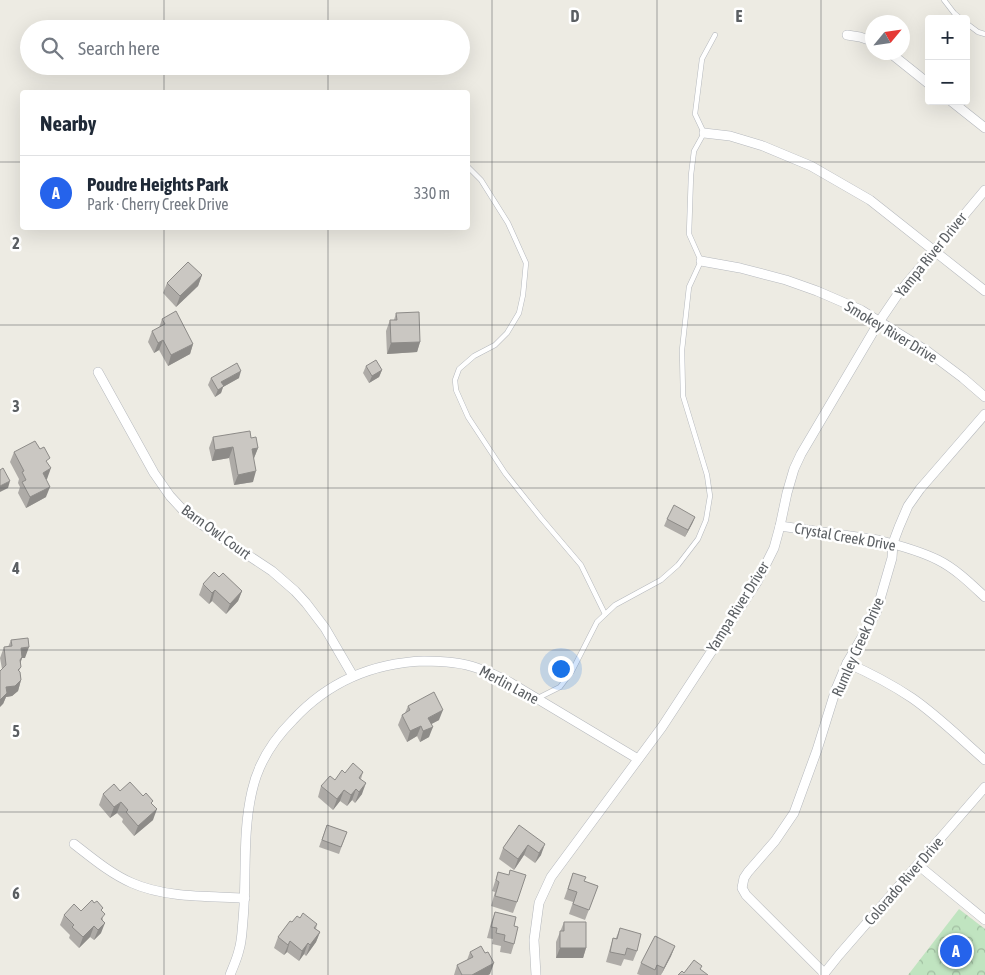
<!DOCTYPE html>
<meta charset="utf-8">
<style>
:root{--surface:#fff;--page:#f6f6f7;--text:#1f2937;--muted:#747a83;--line:#e0e1e3;--accent:#2563eb}
body{margin:0;font-family:"Asap Condensed",sans-serif;background:var(--page);color:var(--text)}
.controls{position:absolute;right:15px;top:15px;display:grid;overflow:hidden;border-radius:5px;box-shadow:0 5px 20px #0002}
.controls button{width:45px;height:45px;display:grid;place-items:center;padding:0;border:0;border-bottom:1px solid var(--line);background:var(--surface);color:var(--text);font:25px sans-serif}
.compass{position:absolute;left:865px;top:15px;width:45px;height:45px;border-radius:50%;background:var(--surface);box-shadow:0 5px 20px #0002;rotate:61deg}
.you{position:absolute;left:560px;top:668px;width:18px;height:18px;margin:-12px;border:4px solid #fff;border-radius:50%;background:#1a73e8;box-shadow:0 0 0 8px #1a73e833}
.badge{display:grid;place-items:center;width:32px;height:32px;border-radius:50%;background:var(--accent);color:#fff;font-size:16px;font-weight:700}
.pin{position:absolute;translate:-50% -50%;border:2px solid #fff;box-shadow:0 1px 5px #0006}
.list{margin:0;padding:0;list-style:none}
h2{display:flex;justify-content:space-between;align-items:center;height:65px;margin:0;padding:0 20px;font-size:21px}
h2 small{font-size:16px;font-weight:400;color:var(--muted)}
.list li{display:grid;grid-template-columns:32px 1fr auto;gap:15px;align-items:center;box-sizing:border-box;height:75px;padding:0 20px;border-top:1px solid var(--line)}
.list b{display:block;font-size:19px;white-space:nowrap}
.list p{margin:0;font-size:16px;white-space:nowrap;color:var(--muted)}
.list em{font-size:16px;font-style:normal;color:var(--muted)}
.icon{flex:none;width:28px;height:28px;fill:none;stroke:currentColor;stroke-width:2;stroke-linecap:round;stroke-linejoin:round}
.map{position:relative;flex:none;width:985px;height:975px;overflow:hidden}
.search{position:absolute;background:var(--surface);box-shadow:0 5px 20px #0002;left:20px;top:20px;width:450px;height:55px;display:flex;align-items:center;gap:12px;box-sizing:border-box;padding:0 18px;border-radius:28px;color:var(--muted);font-size:19px}
.panel{position:absolute;background:var(--surface);box-shadow:0 5px 20px #0002;left:20px;top:90px;width:450px;height:140px;border-radius:5px}
.map>svg:first-child{display:block}
</style>
<div class="map">
<svg width="985" height="975" viewBox="0 0 985 975">
<defs>
<pattern id="park-crowns" width="20" height="18" patternUnits="userSpaceOnUse" patternTransform="scale(1.25)"><rect width="20" height="18" fill="#c0e4c0"/><path d="M2 6a3 3 0 1 1 6 0M12 15a3 3 0 1 1 6 0" fill="none" stroke="#9fbca0"/></pattern>
</defs>
<rect width="100%" height="100%" fill="#edebe3"/>
<path fill="url(#park-crowns)" d="M 959,909 L 985,929 L 985,975 L 908,975 Z"/>
<g fill="none" stroke-linecap="round" stroke-linejoin="round">
<g stroke="#b5b8bd" stroke-width="5.5">
<g id="service">
<path d="M 944,0 L 954,13 L 961,19"/>
<path d="M 966,23 L 978,32 L 985,34"/>
<path d="M 468,167 L 481,180 L 508,223 L 526,263 L 523,295 L 519,313 L 507,333 L 495,345 L 474,356 L 459,369 L 455,380 L 456,390 L 468,417 L 505,473 L 541,518 L 581,565 L 605,614"/>
<path d="M 538,698 L 560,687 L 572,671 L 597,622 L 615,605 L 661,580 L 678,565 L 698,539 L 706,520 L 710,496 L 707,475 L 683,396 L 682,350 L 689,287 L 701,261 L 689,234 L 691,175 L 694,151 L 704,133 L 695,114 L 702,59 L 715,35"/>
</g>
</g>
<g stroke="#b5b8bd" stroke-width="10">
<g id="minor">
<path d="M 847,35 L 860,37 L 872,41"/>
<path d="M 889,52 L 929,84"/>
<path d="M 951,101 L 985,128"/>
<path d="M 704,133 L 730,136 L 763,146 L 811,166 L 870,200 L 985,291"/>
<path d="M 701,261 L 740,268 L 786,280 L 817,291 L 861,310 L 927,351 L 963,378 L 985,397"/>
<path d="M 98,372 L 154,473 L 170,496 L 182,509 L 201,524 L 272,571 L 295,591 L 306,603 L 325,628 L 353,676"/>
<path d="M 780,526 L 878,540 C 898,545 920,551 938,560 C 956,569 971,584 985,597"/>
<path d="M 847,663 C 870,673 891,684 912,698 C 938,716 961,739 985,760"/>
<path d="M 74,844 C 92,858 111,874 132,883 C 166,898 208,896 245,898"/>
<path d="M 918,865 L 985,920"/>
<path d="M 824,973 L 746,895 L 742,888 L 744,878 L 748,872 L 775,841 L 794,813 L 817,750 L 836,689 L 847,663 L 876,613 L 892,558 L 893,543 L 899,527 L 908,506 L 920,489 L 985,414"/>
<path d="M 230,975 C 233,967 237,959 239,950 C 242,941 242,930 243,920 C 247,877 242,834 252,791 C 258,764 274,739 293,720 C 328,682 372,663 424,661 C 441,661 460,662 477,668 C 489,672 500,677 511,683 L 638,759"/>
<path d="M 536,975 L 534,940 L 539,903 L 551,877 L 662,727 L 757,582 L 774,548 L 780,526 L 787,493 L 794,469 L 801,454 L 879,322 L 898,294 L 985,190"/>
<path d="M 823,975 L 839,955 L 985,787"/>
</g>
</g>
<use href="#service" stroke="#fff" stroke-width="4.5"/>
<use href="#minor" stroke="#fff" stroke-width="9"/>
</g>
<g fill="#aeaba7">
<path d="M 202,275 L 198,286 L 176,307 L 163,293 L 167,283 Z"/>
<path d="M 396,313 L 420,342 L 417,352 L 387,354 L 386,331 L 390,320 L 394,320 Z"/>
<path d="M 162,319 L 193,344 L 190,354 L 168,366 L 159,350 L 154,353 L 148,342 L 152,331 L 159,328 Z"/>
<path d="M 366,366 L 382,370 L 379,377 L 369,383 L 363,373 Z"/>
<path d="M 211,378 L 239,378 L 223,387 L 221,393 L 215,397 L 208,385 Z"/>
<path d="M 213,437 L 251,438 L 258,448 L 254,458 L 253,482 L 234,485 L 229,458 L 212,461 L 209,448 Z"/>
<path d="M 14,452 L 48,464 L 47,479 L 46,479 L 46,497 L 26,508 L 18,493 L 20,487 L 18,483 L 19,479 L 10,462 Z"/>
<path d="M 695,517 L 692,524 L 685,537 L 664,526 L 667,519 Z"/>
<path d="M 219,577 L 242,591 L 238,601 L 226,614 L 212,601 L 209,604 L 199,595 L 203,584 Z"/>
<path d="M 11,640 L 25,658 L 22,658 L 20,663 L 21,667 L 19,671 L 21,680 L 18,691 L 12,696 L 6,697 L 3,704 L 2,669 L 0,658 L 4,647 L 8,647 Z"/>
<path d="M 408,706 L 439,720 L 431,724 L 429,737 L 420,742 L 417,736 L 407,742 L 398,725 L 402,715 L 405,713 Z"/>
<path d="M 363,772 L 361,779 L 362,794 L 355,803 L 352,800 L 347,806 L 340,801 L 333,810 L 318,797 L 321,786 L 335,780 L 345,773 Z"/>
<path d="M 120,791 L 143,796 L 152,804 L 153,820 L 134,836 L 122,822 L 123,819 L 117,813 L 110,818 L 99,805 L 103,794 Z"/>
<path d="M 327,825 L 347,832 L 339,854 L 319,847 Z"/>
<path d="M 519,825 L 541,855 L 535,863 L 524,855 L 514,870 L 499,859 L 503,848 Z"/>
<path d="M 498,872 L 517,902 L 513,913 L 491,906 L 495,892 L 492,891 Z"/>
<path d="M 573,873 L 584,881 L 598,886 L 585,920 L 569,914 L 573,902 L 564,899 Z"/>
<path d="M 81,911 L 102,911 L 103,921 L 101,933 L 94,940 L 90,937 L 79,948 L 69,938 L 70,935 L 60,925 L 64,915 Z"/>
<path d="M 495,912 L 514,926 L 514,944 L 511,954 L 500,952 L 501,946 L 492,944 L 493,939 L 487,938 L 491,923 Z"/>
<path d="M 300,918 L 317,924 L 316,929 L 320,932 L 316,942 L 306,956 L 304,954 L 299,961 L 287,952 L 284,955 L 274,948 L 278,937 L 292,922 Z"/>
<path d="M 564,922 L 586,948 L 583,958 L 556,958 L 556,942 Z"/>
<path d="M 620,928 L 637,951 L 633,961 L 624,959 L 621,966 L 606,962 L 610,948 L 613,938 L 616,938 Z"/>
<path d="M 675,946 L 671,956 L 661,975 L 640,975 L 637,974 L 641,963 Z"/>
<path d="M 470,952 L 485,953 L 490,974 L 488,975 L 454,975 L 457,965 L 467,960 Z"/>
</g>
<g fill="#8d8b88">
<path d="M 202,275 L 198,286 L 176,307 L 180,296 Z"/>
<path d="M 163,340 L 159,350 L 154,353 L 158,343 Z"/>
<path d="M 420,342 L 417,352 L 387,354 L 391,343 Z"/>
<path d="M 193,344 L 190,354 L 168,366 L 171,355 Z"/>
<path d="M 382,370 L 379,377 L 369,383 L 372,376 Z"/>
<path d="M 241,371 L 239,378 L 223,387 L 221,393 L 215,397 L 221,382 Z"/>
<path d="M 233,447 L 229,458 L 212,461 L 215,450 Z"/>
<path d="M 258,448 L 254,458 L 252,449 Z"/>
<path d="M 51,468 L 47,479 L 39,483 L 43,473 Z"/>
<path d="M 256,471 L 253,482 L 234,485 L 238,475 Z"/>
<path d="M 10,481 L 8,488 L 0,492 L 0,486 Z"/>
<path d="M 50,487 L 46,497 L 26,508 L 30,497 Z"/>
<path d="M 695,517 L 692,524 L 685,537 L 688,530 Z"/>
<path d="M 215,590 L 212,601 L 209,604 L 212,593 Z"/>
<path d="M 242,591 L 238,601 L 226,614 L 230,604 Z"/>
<path d="M 29,647 L 25,658 L 22,658 L 19,668 L 21,648 Z"/>
<path d="M 21,680 L 18,691 L 12,696 L 6,697 L 3,704 L 0,707 L 0,700 L 6,687 Z"/>
<path d="M 443,710 L 439,720 L 424,728 L 428,718 Z"/>
<path d="M 421,726 L 417,736 L 407,742 L 410,731 Z"/>
<path d="M 433,727 L 429,737 L 420,742 L 423,731 Z"/>
<path d="M 366,783 L 362,794 L 355,803 L 359,792 Z"/>
<path d="M 356,789 L 352,800 L 347,806 L 351,795 Z"/>
<path d="M 344,790 L 340,801 L 333,810 L 337,799 Z"/>
<path d="M 121,802 L 117,813 L 110,818 L 114,807 Z"/>
<path d="M 157,809 L 153,820 L 134,836 L 138,826 Z"/>
<path d="M 545,844 L 541,855 L 535,863 L 539,853 Z"/>
<path d="M 528,845 L 524,855 L 514,870 L 518,859 Z"/>
<path d="M 105,923 L 101,933 L 94,940 L 98,930 Z"/>
<path d="M 94,926 L 90,937 L 79,948 L 83,937 Z"/>
<path d="M 320,932 L 316,942 L 306,956 L 310,945 Z"/>
<path d="M 290,941 L 287,952 L 284,955 L 288,945 Z"/>
<path d="M 308,943 L 304,954 L 299,961 L 302,951 Z"/>
<path d="M 675,946 L 671,956 L 661,975 L 664,968 Z"/>
<path d="M 560,948 L 586,948 L 583,958 L 556,958 Z"/>
<path d="M 494,963 L 490,974 L 488,975 L 472,975 Z"/>
</g>
<g fill="#cac7c2" stroke="#8d8b88">
<path d="M 188,262 L 202,275 L 180,296 L 167,283 Z"/>
<path d="M 176,311 L 193,344 L 171,355 L 163,340 L 158,343 L 152,331 L 165,324 L 162,319 Z"/>
<path d="M 419,312 L 420,342 L 391,343 L 390,320 L 397,320 L 396,313 Z"/>
<path d="M 376,360 L 382,370 L 372,376 L 366,366 Z"/>
<path d="M 237,363 L 241,371 L 221,382 L 224,386 L 218,390 L 211,378 Z"/>
<path d="M 250,431 L 251,438 L 256,437 L 258,448 L 252,449 L 256,471 L 238,475 L 233,447 L 215,450 L 213,437 Z"/>
<path d="M 35,441 L 40,449 L 44,447 L 50,458 L 46,461 L 51,468 L 43,473 L 50,487 L 30,497 L 22,482 L 26,480 L 22,472 L 24,471 L 14,452 Z"/>
<path d="M 3,468 L 10,481 L 0,486 L 0,470 Z"/>
<path d="M 674,505 L 695,517 L 688,530 L 667,519 Z"/>
<path d="M 214,572 L 219,577 L 223,573 L 242,591 L 230,604 L 215,590 L 212,593 L 203,584 Z"/>
<path d="M 28,638 L 29,647 L 21,648 L 22,657 L 20,660 L 21,667 L 18,670 L 20,672 L 21,680 L 15,686 L 6,687 L 7,693 L 0,700 L 0,671 L 6,665 L 4,647 L 12,646 L 11,640 Z"/>
<path d="M 434,692 L 443,710 L 428,718 L 433,727 L 423,731 L 421,726 L 410,731 L 402,715 L 410,710 L 408,706 Z"/>
<path d="M 353,763 L 363,772 L 359,778 L 366,783 L 359,792 L 356,789 L 351,795 L 344,790 L 337,799 L 321,786 L 330,776 L 335,780 L 342,770 L 345,773 Z"/>
<path d="M 130,782 L 143,796 L 146,793 L 153,801 L 151,803 L 157,809 L 138,826 L 126,812 L 128,810 L 121,802 L 114,807 L 103,794 L 114,784 L 120,791 Z"/>
<path d="M 327,825 L 347,832 L 341,847 L 322,840 Z"/>
<path d="M 519,825 L 545,844 L 539,853 L 528,845 L 518,859 L 503,848 Z"/>
<path d="M 510,870 L 526,875 L 517,902 L 495,896 L 499,882 L 496,880 L 498,872 L 509,875 Z"/>
<path d="M 573,873 L 586,877 L 584,881 L 598,886 L 589,910 L 573,904 L 577,892 L 568,889 Z"/>
<path d="M 92,900 L 94,903 L 97,901 L 103,908 L 101,910 L 105,914 L 101,919 L 105,923 L 98,930 L 94,926 L 83,937 L 72,927 L 74,925 L 64,915 L 74,904 L 81,911 Z"/>
<path d="M 495,912 L 516,917 L 514,926 L 518,927 L 514,944 L 504,941 L 505,935 L 496,933 L 497,928 L 491,927 Z"/>
<path d="M 303,913 L 317,924 L 314,928 L 320,932 L 310,945 L 308,943 L 302,951 L 290,941 L 288,945 L 278,937 L 290,921 L 292,922 L 297,916 L 300,918 Z"/>
<path d="M 564,922 L 586,922 L 586,948 L 560,948 L 560,931 L 564,931 Z"/>
<path d="M 620,928 L 641,934 L 637,951 L 627,948 L 625,955 L 610,952 L 613,938 L 617,939 Z"/>
<path d="M 655,936 L 675,946 L 664,968 L 657,965 L 655,970 L 641,963 Z"/>
<path d="M 481,946 L 485,953 L 488,952 L 494,963 L 472,975 L 462,975 L 457,965 L 473,957 L 470,952 Z"/>
<path d="M 694,960 L 702,966 L 700,969 L 708,975 L 678,975 L 682,971 L 684,973 Z"/>
</g>
<path fill="none" stroke="#5b5f63" stroke-width="1" stroke-opacity="0.55" d="M 164,0 L 164,29M 328,0 L 328,29M 492,0 L 492,975M 657,0 L 657,975M 821,0 L 821,975M 164,66 L 164,92M 328,66 L 328,92M 0,162 L 22,162M 468,162 L 985,162M 164,228 L 164,975M 328,228 L 328,975M 0,325 L 985,325M 0,488 L 985,488M 0,650 L 985,650M 0,812 L 985,812"/>
<g text-anchor="middle" stroke-width="5" stroke-linejoin="round" paint-order="stroke">
<g font-size="15" fill="#5b5f63" stroke="#fff">
<text transform="translate(931 255) rotate(-51)" y="5">Yampa River Driver</text>
<text transform="translate(891 332) rotate(31)" y="5">Smokey River Drive</text>
<text transform="translate(216 532) rotate(36)" y="5">Barn Owl Court</text>
<text transform="translate(845 537) rotate(10)" y="5">Crystal Creek Drive</text>
<text transform="translate(738 607) rotate(-58)" y="5">Yampa River Driver</text>
<text transform="translate(858 647) rotate(-66)" y="5">Rumley Creek Drive</text>
<text transform="translate(509 685) rotate(28)" y="5">Merlin Lane</text>
<text transform="translate(904 881) rotate(-49)" y="5">Colorado River Drive</text>
</g>
</g>
<g font-size="16" text-anchor="middle" font-weight="bold" fill="#5b5f63" stroke="#fff" stroke-width="5" stroke-linejoin="round" paint-order="stroke">
<text x="575" y="22">D</text>
<text x="739" y="22">E</text>
<text x="16" y="249">2</text>
<text x="16" y="412">3</text>
<text x="16" y="574">4</text>
<text x="16" y="737">5</text>
<text x="16" y="899">6</text>
</g>
</svg>
<div class="controls">
<button>+</button>
<button>−</button>
</div>
<svg class="compass" viewBox="-18 -18 36 36"><path d="M0-13l5 13h-10z" fill="#e53935"/><path d="M0 13l5-13h-10z" fill="#747a83"/></svg>
<div class="you"></div>
<div class="pin badge" style="left:956px;top:951px">A</div>
<div class="search"><svg class="icon" aria-label="search" viewBox="0 0 24 24"><circle cx="10" cy="10" r="6"/><path d="M15 15l6 6"/></svg>Search here</div>
<section class="panel">
<h2>Nearby<small></small></h2>
<ul class="list">
<li><span class="badge">A</span><div><b>Poudre Heights Park</b><p>Park · Cherry Creek Drive</p></div><em>330 m</em></li>
</ul>
</section>
</div>
